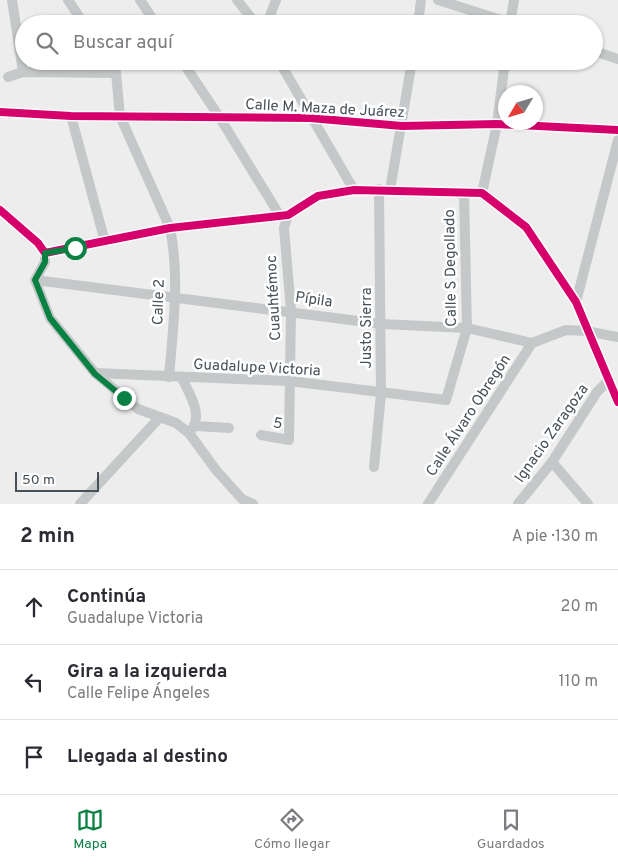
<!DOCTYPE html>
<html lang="es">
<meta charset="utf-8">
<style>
:root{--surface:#fff;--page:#f2f2f3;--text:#2b2b33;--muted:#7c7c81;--line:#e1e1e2;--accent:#0b8043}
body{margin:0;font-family:Overpass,sans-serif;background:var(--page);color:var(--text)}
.compass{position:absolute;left:498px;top:85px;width:45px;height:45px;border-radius:50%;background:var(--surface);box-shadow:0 1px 4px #0004;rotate:232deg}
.scale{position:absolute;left:15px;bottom:12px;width:84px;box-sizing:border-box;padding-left:5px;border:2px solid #465058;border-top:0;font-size:14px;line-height:18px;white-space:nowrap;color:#465058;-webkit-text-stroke:4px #fff;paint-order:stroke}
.stop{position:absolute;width:15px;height:15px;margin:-11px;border:4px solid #0b8043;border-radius:50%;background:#fff}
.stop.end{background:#0b8043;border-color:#fff;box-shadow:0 1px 5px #0008}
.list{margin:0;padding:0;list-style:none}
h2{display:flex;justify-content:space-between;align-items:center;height:65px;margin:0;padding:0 20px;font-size:21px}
h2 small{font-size:16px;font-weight:400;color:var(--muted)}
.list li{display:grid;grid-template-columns:32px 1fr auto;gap:15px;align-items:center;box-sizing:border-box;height:75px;padding:0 20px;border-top:1px solid var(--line)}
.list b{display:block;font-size:19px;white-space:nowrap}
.list p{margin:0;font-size:16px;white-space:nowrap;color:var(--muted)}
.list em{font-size:16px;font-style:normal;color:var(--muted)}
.icon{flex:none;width:28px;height:28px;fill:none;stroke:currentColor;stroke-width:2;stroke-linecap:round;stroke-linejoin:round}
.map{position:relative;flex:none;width:618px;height:504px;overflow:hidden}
.search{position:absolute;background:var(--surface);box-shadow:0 1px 4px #0004;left:15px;right:15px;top:15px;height:55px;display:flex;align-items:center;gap:12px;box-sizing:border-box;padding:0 18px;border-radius:28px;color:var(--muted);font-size:19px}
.sheet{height:290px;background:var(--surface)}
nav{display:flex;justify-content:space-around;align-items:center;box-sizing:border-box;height:70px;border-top:1px solid var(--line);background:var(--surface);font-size:14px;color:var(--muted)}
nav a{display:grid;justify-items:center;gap:2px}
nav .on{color:var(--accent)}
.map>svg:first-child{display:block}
</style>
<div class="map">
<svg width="618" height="504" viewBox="0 0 618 504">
<rect width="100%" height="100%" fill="#eeeded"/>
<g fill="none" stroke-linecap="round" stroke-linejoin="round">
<g stroke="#c5c8c9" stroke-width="10">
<path d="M 12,0 L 23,72"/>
<path d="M 68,0 L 84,24"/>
<path d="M 140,0 L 156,24"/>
<path d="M 237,0 L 256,24"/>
<path d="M 438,0 L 514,24"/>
<path d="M 267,24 L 276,0"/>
<path d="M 418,24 L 421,0"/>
<path d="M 510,24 L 514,0"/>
<path d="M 594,51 L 618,59"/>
<path d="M 108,61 L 116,73 L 120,116 L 170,228 C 180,277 173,328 169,377"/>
<path d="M 182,61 L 220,118 L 280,216"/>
<path d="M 279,61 L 354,190"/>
<path d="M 8,77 L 23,72 L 116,73"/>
<path d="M 0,112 L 71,116 L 310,118 L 402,126 L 497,124 L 618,130"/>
<path d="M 71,116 L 105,242"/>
<path d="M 390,190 L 412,61"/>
<path d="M 482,193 L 497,124 L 505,61"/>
<path d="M 0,210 L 38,243 L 45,253 L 170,228 L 288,215 L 318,196 L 354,190 L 482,193 L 526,227 L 576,302 L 618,402"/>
<path d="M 45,253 L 45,262 L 35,280 L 50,318 L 95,373 L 138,409 L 176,423 L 189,433 L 216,470 L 242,499 L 253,504"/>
<path d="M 35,280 L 382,324 L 467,328 L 532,343 L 566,330 L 586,331 L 618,337"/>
<path d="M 576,302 L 618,140"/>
<path d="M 95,373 L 289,381 L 446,400 L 467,328 L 464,192"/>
<path d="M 182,378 C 190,396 205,416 189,433"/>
<path d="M 196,426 L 229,428"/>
<path d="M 261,435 L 289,440 L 291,311 L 284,228 L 288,215"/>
<path d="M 552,462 L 588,504"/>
<path d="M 374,467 L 381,394 L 379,189"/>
<path d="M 80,504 L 160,417"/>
<path d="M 428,504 L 532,343"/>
<path d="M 518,504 L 552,462 L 597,392 L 609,380"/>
</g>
<g stroke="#fff" stroke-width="11">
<g id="cycleway">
<path d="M 0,112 L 71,116 L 310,118 L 402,126 L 497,124 L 618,130"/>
<path d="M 0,210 L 38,243 L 45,253 L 170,228 L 288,215 L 318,196 L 354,190 L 482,193 L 526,227 L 576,302 L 618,402"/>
</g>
</g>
<use href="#cycleway" stroke="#d6006c" stroke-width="8"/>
</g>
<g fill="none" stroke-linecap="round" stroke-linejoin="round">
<path stroke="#0b8043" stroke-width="6" d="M 75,248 L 45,253 L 45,262 L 35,280 L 50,318 L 95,374 L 124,398"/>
</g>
<g text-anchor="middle" stroke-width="5" stroke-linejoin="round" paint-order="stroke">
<g font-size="15" fill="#465058" stroke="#fff">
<text transform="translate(325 108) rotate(3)" y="5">Calle M. Maza de Juárez</text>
<text transform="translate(450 268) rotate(-91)" y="5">Calle S Degollado</text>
<text transform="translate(273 298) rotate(-93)" y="5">Cuauhtémoc</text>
<text transform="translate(314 299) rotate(8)" y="5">Pípila</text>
<text transform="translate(158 302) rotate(-88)" y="5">Calle 2</text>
<text transform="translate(366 328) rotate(-90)" y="5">Justo Sierra</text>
<text transform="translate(257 367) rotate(3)" y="5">Guadalupe Victoria</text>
<text transform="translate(468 415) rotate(-57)" y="5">Calle Álvaro Obregón</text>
<text transform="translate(278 423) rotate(10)" y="5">5</text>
<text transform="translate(551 433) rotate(-55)" y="5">Ignacio Zaragoza</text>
</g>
</g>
</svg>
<svg class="compass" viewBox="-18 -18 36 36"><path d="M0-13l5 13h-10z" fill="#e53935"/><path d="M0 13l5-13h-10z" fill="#7c7c81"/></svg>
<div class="scale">50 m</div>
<div class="stop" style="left:75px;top:248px"></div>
<div class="stop end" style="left:124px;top:398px"></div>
<div class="search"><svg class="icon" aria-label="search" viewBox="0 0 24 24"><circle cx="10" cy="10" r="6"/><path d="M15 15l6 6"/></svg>Buscar aquí</div>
</div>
<section class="sheet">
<h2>2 min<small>A pie · 130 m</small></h2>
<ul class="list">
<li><svg class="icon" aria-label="ahead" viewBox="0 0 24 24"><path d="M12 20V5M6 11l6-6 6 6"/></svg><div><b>Continúa</b><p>Guadalupe Victoria</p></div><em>20 m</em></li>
<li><svg class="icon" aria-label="left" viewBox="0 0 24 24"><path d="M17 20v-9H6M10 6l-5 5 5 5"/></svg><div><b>Gira a la izquierda</b><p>Calle Felipe Ángeles</p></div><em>110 m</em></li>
<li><svg class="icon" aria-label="arrive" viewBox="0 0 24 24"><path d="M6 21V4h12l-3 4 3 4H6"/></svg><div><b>Llegada al destino</b></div></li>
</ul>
</section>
<nav>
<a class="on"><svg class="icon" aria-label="map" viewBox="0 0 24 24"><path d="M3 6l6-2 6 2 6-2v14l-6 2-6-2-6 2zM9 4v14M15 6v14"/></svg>Mapa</a>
<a><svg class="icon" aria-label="directions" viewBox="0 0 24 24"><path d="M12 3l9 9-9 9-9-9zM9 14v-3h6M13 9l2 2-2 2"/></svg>Cómo llegar</a>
<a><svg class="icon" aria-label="saved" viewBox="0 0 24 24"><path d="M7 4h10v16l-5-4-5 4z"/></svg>Guardados</a>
</nav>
